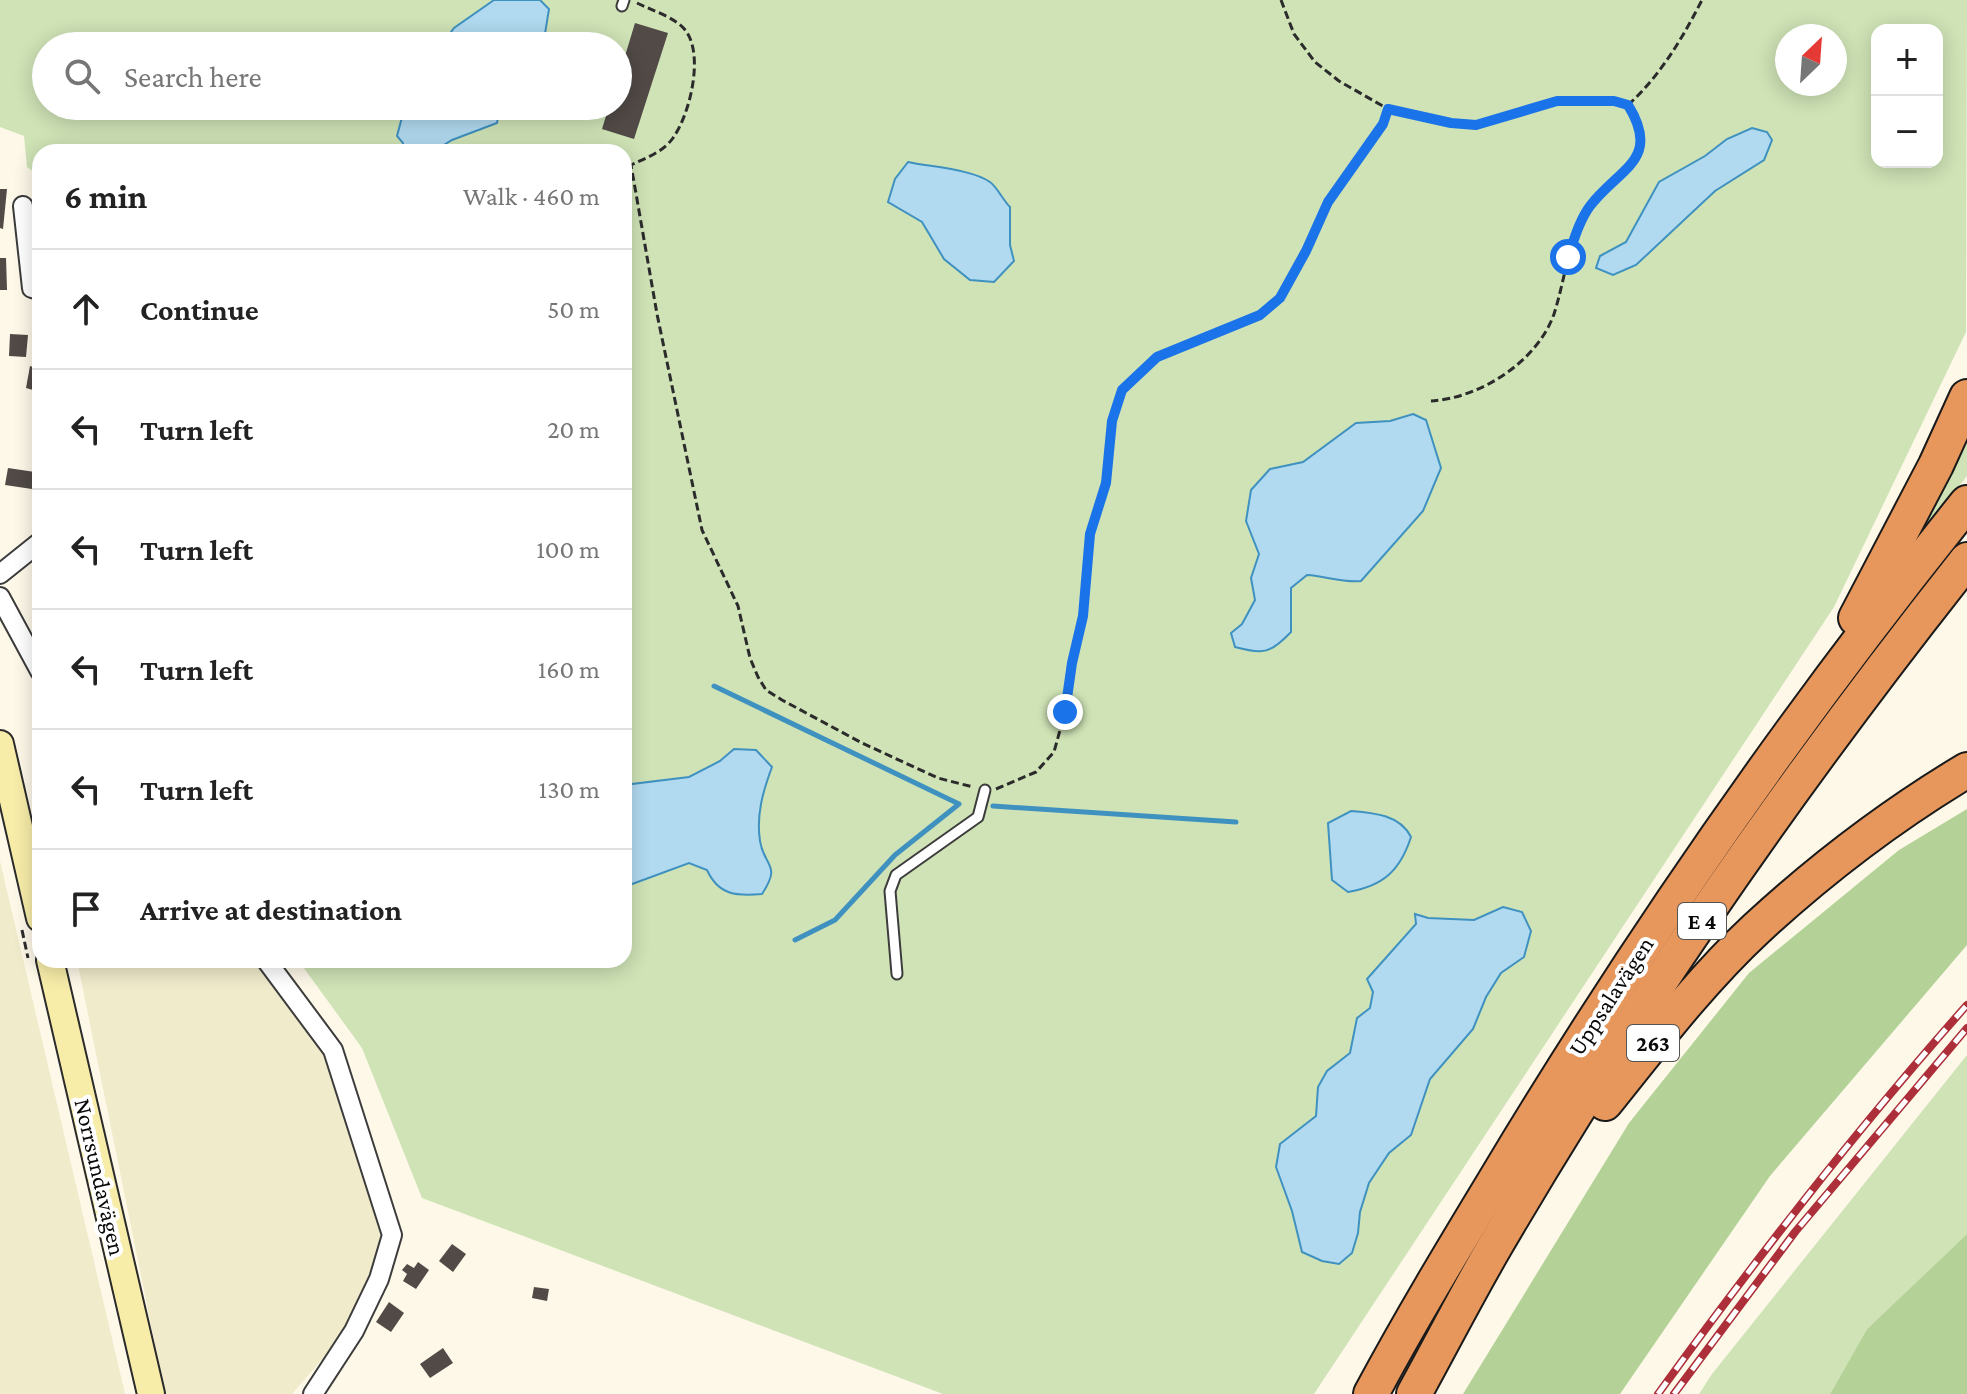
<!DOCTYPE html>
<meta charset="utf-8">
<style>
:root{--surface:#fff;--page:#f6f6f6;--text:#222;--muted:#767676;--line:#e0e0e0}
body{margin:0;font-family:"Crimson Pro",serif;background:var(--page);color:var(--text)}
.controls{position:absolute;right:24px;top:24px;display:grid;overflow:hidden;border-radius:16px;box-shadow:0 4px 20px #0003}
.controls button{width:72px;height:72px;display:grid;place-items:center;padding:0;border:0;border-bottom:2px solid var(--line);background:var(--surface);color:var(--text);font:40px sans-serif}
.compass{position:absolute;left:1775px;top:24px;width:72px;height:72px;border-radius:50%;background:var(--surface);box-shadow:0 4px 20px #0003;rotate:25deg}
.stop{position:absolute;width:24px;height:24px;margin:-18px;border:6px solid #1a73e8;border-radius:50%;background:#fff}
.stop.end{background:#1a73e8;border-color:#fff;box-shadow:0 2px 8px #0008}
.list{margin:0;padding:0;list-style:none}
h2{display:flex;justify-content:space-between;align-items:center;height:104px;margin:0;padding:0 32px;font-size:34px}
h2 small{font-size:26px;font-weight:400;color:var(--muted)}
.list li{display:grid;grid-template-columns:52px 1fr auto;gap:24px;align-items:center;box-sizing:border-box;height:120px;padding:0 32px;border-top:2px solid var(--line)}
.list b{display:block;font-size:30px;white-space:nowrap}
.list em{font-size:26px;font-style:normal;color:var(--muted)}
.icon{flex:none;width:44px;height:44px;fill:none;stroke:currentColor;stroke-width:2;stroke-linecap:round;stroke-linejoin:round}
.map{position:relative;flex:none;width:1967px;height:1394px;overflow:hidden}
.search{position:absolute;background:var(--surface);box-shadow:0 4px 20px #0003;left:32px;top:32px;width:600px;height:88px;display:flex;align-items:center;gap:20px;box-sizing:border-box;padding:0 28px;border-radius:44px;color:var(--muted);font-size:30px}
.panel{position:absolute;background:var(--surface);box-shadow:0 4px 20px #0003;left:32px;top:144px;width:600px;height:824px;border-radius:24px}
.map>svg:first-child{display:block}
</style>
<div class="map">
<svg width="1967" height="1394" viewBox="0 0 1967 1394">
<rect width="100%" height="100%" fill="#fdf8e8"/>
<g fill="#f0ebcb">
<path d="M 0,861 L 125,1394 L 0,1394 Z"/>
<path d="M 77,960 L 257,960 L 284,989 L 335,1068 L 386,1240 L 350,1327 L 292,1394 L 165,1394 Z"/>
</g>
<g fill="#cfe3b6" fill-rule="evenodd">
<path d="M 0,0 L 1967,0 L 1966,332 L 1834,607 L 1314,1394 L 943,1394 L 422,1198 L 362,1048 L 298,960 L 624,960 L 624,152 L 40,152 L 40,176 L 27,167 L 24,136 L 0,127 ZM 1877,30 L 1937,30 L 1937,162 L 1877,162 ZM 1787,36 L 1835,36 L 1835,84 L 1787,84 ZM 46,46 L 618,46 L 618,106 L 46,106 Z"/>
<path d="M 1967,424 L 1967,476 L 1888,577 Z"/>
<path d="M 1967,1055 L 1967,1234 L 1867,1329 L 1830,1394 L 1699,1394 L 1712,1374 Z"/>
</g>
<g fill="#b4d297">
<path d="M 1967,809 L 1967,945 L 1770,1176 L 1620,1394 L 1463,1394 L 1629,1123 L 1749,973 L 1899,850 Z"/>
<path d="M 1967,1234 L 1967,1394 L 1830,1394 L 1867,1329 Z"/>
</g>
<g fill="#b1daf0" stroke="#3f91c0" stroke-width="2">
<path d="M 494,0 L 540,0 L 549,9 L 543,46 L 441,46 L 454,28 Z"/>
<path d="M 405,106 L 500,106 L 497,123 L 452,140 L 436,150 L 402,152 L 403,143 L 397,136 Z"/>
<path d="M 1752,128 L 1767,132 L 1772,140 L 1764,160 L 1715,191 L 1636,265 L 1613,275 L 1596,268 L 1600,256 L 1626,242 L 1659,182 L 1705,156 L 1727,139 Z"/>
<path d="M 908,162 C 931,167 971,169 990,182 C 997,187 1003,200 1010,207 L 1010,245 L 1014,261 L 994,282 L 970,280 L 944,259 L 922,222 L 888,202 L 895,179 Z"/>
<path d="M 1413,414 L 1426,420 L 1441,468 L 1423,511 L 1361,581 C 1342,583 1326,576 1307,575 L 1291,588 L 1291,632 C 1271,653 1264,655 1235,647 L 1231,633 L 1242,624 L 1255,600 L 1251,578 L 1259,554 L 1246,521 L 1251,490 L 1270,469 L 1303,462 L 1356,423 L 1390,421 Z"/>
<path d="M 734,749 L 756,750 L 772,767 C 763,791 756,815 760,841 C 764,867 782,864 762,894 C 737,896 719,896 707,870 L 689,863 L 624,887 L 624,785 L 689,777 L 720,761 Z"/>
<path d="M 1351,811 C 1375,813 1400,815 1411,837 C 1400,871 1383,886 1348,892 L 1332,880 L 1328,823 Z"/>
<path d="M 1503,907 L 1522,912 L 1531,931 L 1524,957 L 1501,973 L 1486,997 L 1473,1029 L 1430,1079 L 1411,1135 L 1389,1153 L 1369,1183 L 1360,1212 L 1358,1233 L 1352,1253 L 1339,1264 L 1322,1261 L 1302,1252 L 1292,1211 L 1276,1167 L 1280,1144 L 1316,1116 L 1318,1087 L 1327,1071 L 1350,1053 L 1357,1018 L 1370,1008 L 1373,992 L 1367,979 L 1416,924 L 1415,914 L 1428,918 L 1474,920 Z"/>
</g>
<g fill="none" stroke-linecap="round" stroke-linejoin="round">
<g stroke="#3f91c0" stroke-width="5">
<path d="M 714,686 L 959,804 L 895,855 L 835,920 L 795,940"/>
<path d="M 993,806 L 1236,822"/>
</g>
</g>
<g fill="#514a47">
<path d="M 635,23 L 668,33 L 634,139 L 602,129 L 609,106 L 618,106 L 618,79 Z"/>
<path d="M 0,189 L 7,189 L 3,229 L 0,228 Z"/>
<path d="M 0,258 L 6,258 L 7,290 L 0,290 Z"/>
<path d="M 10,334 L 28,335 L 26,357 L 9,356 Z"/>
<path d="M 30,366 L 40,369 L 40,392 L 26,388 Z"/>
<path d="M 8,468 L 35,472 L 32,489 L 5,485 Z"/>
<path d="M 452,1244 L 466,1254 L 453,1272 L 439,1261 Z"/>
<path d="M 418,1262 L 429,1270 L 416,1289 L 403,1281 L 407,1274 L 402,1270 L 407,1264 L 414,1268 Z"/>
<path d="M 534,1287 L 549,1289 L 547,1301 L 532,1298 Z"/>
<path d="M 389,1302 L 404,1313 L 391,1332 L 376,1322 Z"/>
<path d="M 443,1348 L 453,1363 L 430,1378 L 420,1364 Z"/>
</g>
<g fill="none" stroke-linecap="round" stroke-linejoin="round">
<g stroke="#3c3c3c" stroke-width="13">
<g id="lane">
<path d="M 622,6 L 624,0"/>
<path d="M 897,974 L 890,891 L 896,875 L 978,817 L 985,790"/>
</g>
</g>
<g stroke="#3c3c3c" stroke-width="22">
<g id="street">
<path d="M 23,206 L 32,288 L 40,290"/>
<path d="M 0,574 L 40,542"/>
<path d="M 0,597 L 40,671"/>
<path d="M 266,960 L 333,1050 L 392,1235 L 379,1279 L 354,1331 L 313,1394"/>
</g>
</g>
<g stroke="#2b2b2b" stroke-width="30">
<g id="secondary">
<path d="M 0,744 L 40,918"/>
<path d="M 50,960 L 151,1394"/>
</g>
</g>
<g stroke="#1a1a1a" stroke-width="38">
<g id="highway">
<path d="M 1856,618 L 1936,465 L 1967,397"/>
<path d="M 1605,1103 C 1653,1043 1701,980 1757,928 C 1822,868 1892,815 1967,770"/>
<path d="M 1371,1394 C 1410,1321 1453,1250 1496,1179 C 1637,944 1795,717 1967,503"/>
<path d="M 1414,1394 C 1441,1345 1467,1294 1495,1246 C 1635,1006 1795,777 1967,560"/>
</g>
</g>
<g stroke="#2b2b2b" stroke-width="3" stroke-dasharray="8 4" stroke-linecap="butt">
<path d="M 1281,0 L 1294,34 L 1315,62 L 1339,81 L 1388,109 L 1451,123 L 1476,125 L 1557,101 L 1614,101 L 1628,105 C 1666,167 1606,173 1582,220 C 1567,250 1564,283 1554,314 C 1537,362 1480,398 1431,401"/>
<path d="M 637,3 C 651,10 677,18 686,31 C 704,56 690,114 673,138 C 663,152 646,158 631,165 L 657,314 L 702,530 L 738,606 L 750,658 L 758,677 L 766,690 L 782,700 L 862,743 L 938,778 L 973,787"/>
<path d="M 1628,105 C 1660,76 1682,39 1702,0"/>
<path d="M 996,789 L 1036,772 L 1054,752 L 1065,712 L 1072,663 L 1083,616 L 1090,534 L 1106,483 L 1112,421 L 1122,390 L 1157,357 L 1260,315 L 1280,298 L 1306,251 L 1328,202 L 1383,124 L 1388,109"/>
<path d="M 22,930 L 28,958"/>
</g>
<use href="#lane" stroke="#fff" stroke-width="9"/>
<use href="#street" stroke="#fff" stroke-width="18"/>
<use href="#secondary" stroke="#f7eca8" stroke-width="26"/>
<use href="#highway" stroke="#e7975c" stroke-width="34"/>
<g stroke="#ac2f3a" stroke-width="8">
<g id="rail">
<path d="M 1658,1394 C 1755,1260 1857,1129 1967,1005"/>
<path d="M 1674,1394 L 1795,1232 L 1967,1028"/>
</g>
</g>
<use href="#rail" stroke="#fff" stroke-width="5" stroke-dasharray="15" stroke-linecap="butt"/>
</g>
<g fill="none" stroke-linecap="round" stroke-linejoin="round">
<path stroke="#1a73e8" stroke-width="10" d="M 1065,712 L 1072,663 L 1083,616 L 1090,534 L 1106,483 L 1112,421 L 1122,390 L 1157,357 L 1260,315 L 1280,298 L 1306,251 L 1328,202 L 1383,124 L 1388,109 L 1451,123 L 1476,125 L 1557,101 L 1614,101 L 1628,105 C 1662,160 1619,168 1590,206 C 1579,221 1574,240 1568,257"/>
</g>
<g text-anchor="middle" stroke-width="8" stroke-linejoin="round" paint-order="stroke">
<g fill="#fff" stroke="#535353" stroke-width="2">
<rect x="1678" y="903" width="48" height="36" rx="6"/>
<rect x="1627" y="1025" width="52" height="36" rx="6"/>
</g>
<g font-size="22" font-weight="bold" fill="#090909">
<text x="1702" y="929">E 4</text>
<text x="1653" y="1051">263</text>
</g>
<g font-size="24" fill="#090909" stroke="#fff">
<text transform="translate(1611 996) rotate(-57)" y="8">Uppsalavägen</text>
<text transform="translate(100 1177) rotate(77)" y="8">Norrsundavägen</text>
</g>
</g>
</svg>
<div class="controls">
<button>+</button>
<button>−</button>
</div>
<svg class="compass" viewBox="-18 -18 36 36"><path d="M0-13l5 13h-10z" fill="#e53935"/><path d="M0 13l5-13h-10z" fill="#767676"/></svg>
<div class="stop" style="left:1568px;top:257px"></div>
<div class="stop end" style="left:1065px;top:712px"></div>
<div class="search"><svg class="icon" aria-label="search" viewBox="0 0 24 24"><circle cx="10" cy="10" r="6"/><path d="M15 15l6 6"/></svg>Search here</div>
<section class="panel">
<h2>6 min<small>Walk · 460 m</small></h2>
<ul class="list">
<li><svg class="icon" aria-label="ahead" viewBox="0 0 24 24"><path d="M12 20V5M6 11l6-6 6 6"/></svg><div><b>Continue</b></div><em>50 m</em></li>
<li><svg class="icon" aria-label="left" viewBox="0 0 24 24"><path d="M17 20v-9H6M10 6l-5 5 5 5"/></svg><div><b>Turn left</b></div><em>20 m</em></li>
<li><svg class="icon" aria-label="left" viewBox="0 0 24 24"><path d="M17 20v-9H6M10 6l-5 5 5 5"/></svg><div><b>Turn left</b></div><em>100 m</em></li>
<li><svg class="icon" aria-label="left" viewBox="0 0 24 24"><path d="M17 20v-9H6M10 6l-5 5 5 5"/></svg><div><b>Turn left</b></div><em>160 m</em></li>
<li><svg class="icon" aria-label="left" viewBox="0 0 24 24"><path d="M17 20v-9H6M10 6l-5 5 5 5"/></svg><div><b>Turn left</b></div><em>130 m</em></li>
<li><svg class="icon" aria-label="arrive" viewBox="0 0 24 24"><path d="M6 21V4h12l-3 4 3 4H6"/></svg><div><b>Arrive at destination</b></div></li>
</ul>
</section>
</div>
